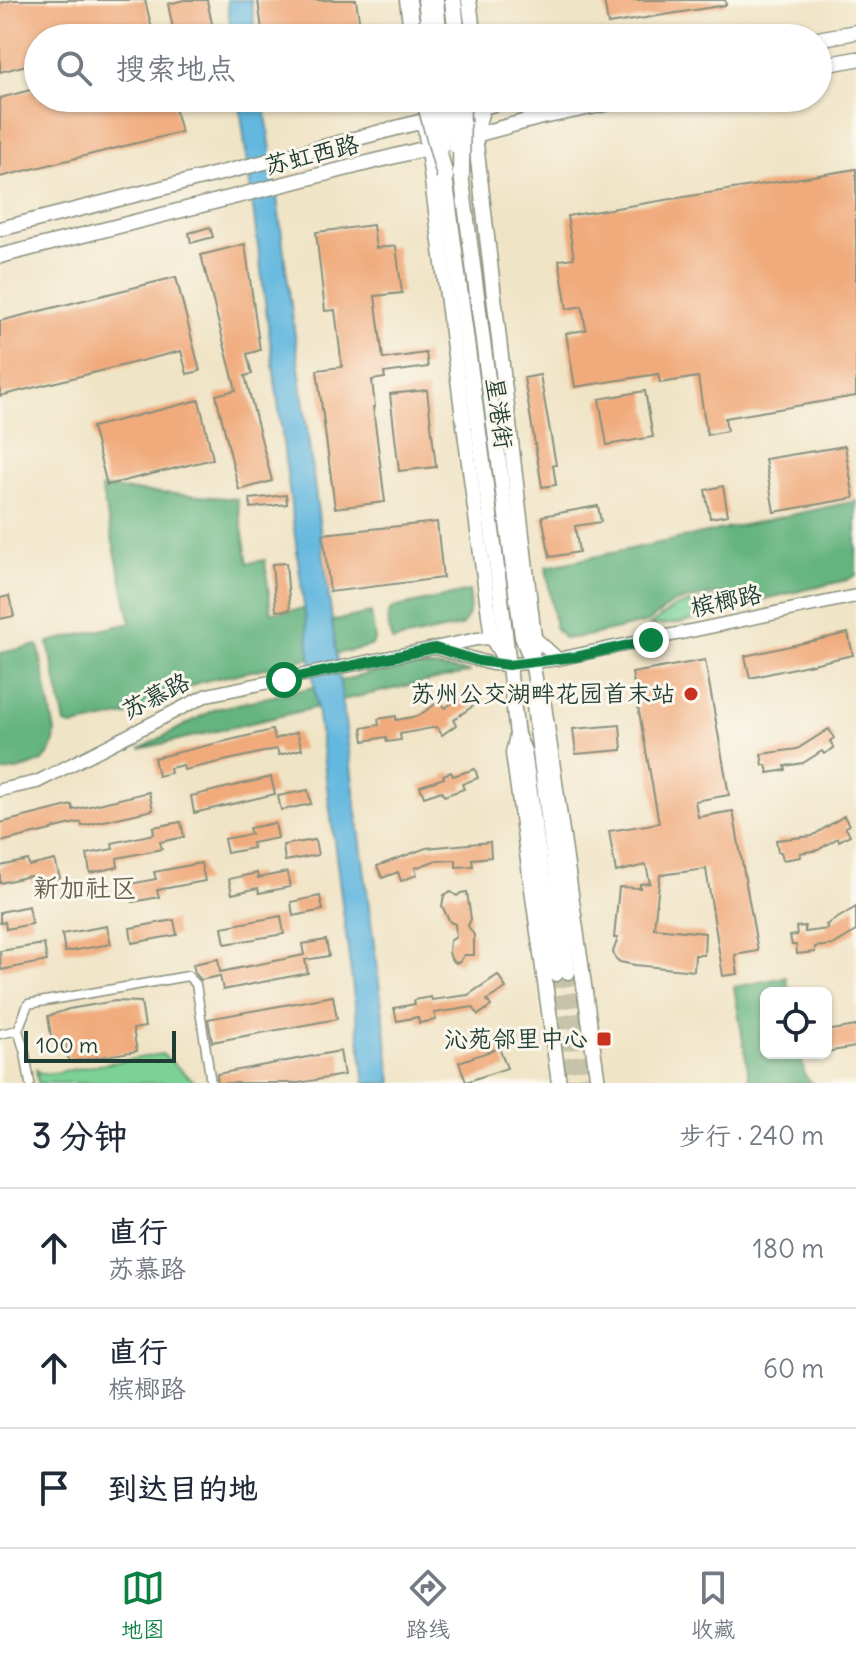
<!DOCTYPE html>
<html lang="zh">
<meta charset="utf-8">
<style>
:root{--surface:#fff;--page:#f6f6f7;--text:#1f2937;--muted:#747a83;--line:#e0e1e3;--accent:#0b8043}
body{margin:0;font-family:Delius,"LXGW WenKai TC",sans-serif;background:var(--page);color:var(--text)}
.controls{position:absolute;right:24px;bottom:24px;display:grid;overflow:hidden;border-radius:12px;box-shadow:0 2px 6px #0004}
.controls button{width:72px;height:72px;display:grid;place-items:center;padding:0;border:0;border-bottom:2px solid var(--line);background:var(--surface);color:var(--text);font:40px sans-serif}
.scale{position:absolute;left:24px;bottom:20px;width:152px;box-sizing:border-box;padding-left:8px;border:4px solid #1f3d34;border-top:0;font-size:22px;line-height:28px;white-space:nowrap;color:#1f3d34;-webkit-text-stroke:6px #fbf7ec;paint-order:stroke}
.stop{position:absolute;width:24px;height:24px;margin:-18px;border:6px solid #0b8043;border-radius:50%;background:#fff}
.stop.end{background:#0b8043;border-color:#fff;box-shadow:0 2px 8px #0008}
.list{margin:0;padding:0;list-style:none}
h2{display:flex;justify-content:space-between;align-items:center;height:104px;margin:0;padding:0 32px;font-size:34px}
h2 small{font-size:26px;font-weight:400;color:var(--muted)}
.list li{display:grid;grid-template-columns:52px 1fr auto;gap:24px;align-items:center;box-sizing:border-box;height:120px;padding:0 32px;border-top:2px solid var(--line)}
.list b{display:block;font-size:30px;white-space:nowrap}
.list p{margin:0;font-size:26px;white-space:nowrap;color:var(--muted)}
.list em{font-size:26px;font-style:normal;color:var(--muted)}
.icon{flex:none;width:44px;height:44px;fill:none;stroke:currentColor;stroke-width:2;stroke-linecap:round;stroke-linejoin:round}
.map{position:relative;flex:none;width:856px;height:1083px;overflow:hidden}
.search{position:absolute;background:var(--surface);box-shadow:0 2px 6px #0004;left:24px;right:24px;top:24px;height:88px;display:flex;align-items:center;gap:20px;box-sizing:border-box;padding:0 28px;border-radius:44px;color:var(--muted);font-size:30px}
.sheet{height:464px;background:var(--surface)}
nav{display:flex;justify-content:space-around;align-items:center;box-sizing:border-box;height:112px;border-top:2px solid var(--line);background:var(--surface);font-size:22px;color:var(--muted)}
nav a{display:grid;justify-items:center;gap:4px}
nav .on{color:var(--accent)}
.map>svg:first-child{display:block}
</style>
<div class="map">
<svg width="856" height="1083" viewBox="0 0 856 1083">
<rect width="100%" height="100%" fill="#fbf7ec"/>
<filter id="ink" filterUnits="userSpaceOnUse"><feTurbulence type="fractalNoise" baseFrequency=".0125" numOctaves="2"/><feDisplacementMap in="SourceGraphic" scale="16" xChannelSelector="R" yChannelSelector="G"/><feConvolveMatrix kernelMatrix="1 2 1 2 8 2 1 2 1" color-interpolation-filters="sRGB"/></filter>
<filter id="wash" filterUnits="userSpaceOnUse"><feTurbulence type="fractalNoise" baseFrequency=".006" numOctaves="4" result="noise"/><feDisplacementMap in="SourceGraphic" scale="32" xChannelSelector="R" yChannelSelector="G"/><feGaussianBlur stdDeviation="1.8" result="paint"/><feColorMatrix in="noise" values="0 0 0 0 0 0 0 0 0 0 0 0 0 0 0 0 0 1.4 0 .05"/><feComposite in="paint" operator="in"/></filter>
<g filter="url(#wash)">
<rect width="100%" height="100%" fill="#f0e4c6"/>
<g fill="#7cd296" stroke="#4e8865" stroke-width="2">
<path d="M 718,597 L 749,607 L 679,623 L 649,626 L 676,606 Z"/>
<path d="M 162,1054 L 195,1082 L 206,1083 L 38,1083 L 36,1069 L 40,1073 L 47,1074 Z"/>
</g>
<g fill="#65b47f" stroke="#42785a" stroke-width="2">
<path d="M 101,488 L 237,499 L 248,563 L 265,560 L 271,612 L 305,609 L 311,658 L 200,682 L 136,713 L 79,725 L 71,726 L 65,724 L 48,642 L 131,623 Z"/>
<path d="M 856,501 L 856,575 L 847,580 L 752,602 L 720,593 L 674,602 L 648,622 L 587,636 L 564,639 L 555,627 L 546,567 Z"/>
<path d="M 469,591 C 471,604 471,616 461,626 L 392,641 C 390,630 383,617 393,608 Z"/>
<path d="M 371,613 L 375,639 L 371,646 L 336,654 L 332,621 Z"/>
<path d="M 38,645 L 55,732 C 54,767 27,767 0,773 L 0,653 Z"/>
<path d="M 407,667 L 436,667 L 471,672 L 342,700 L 339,681 L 382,670 Z"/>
<path d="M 314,687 L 317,707 L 310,709 L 140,749 L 215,709 Z"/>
<path d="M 786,977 L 789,993 L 766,993 L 766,1053 L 800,1053 L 805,1076 L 812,1083 L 750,1083 L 734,987 Z"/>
</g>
<g fill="#63b8df" stroke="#417a8a" stroke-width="2">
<path d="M 227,0 L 251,0 L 256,38 L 232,38 Z"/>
<path d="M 239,98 L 264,98 L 392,1083 L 365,1083 Z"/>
</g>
<g id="blocks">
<g fill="#f0aa7c">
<path d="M 13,0 L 145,0 L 153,33 L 135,38 L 38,38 L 38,62 L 0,72 L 0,3 Z"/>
<path d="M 184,0 L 207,0 L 215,38 L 175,38 L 168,4 Z"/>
<path d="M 258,0 L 356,0 L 362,38 L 263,38 Z"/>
<path d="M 604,0 L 725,0 L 726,5 L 608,24 Z"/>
<path d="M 38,88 L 38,98 L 172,98 L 181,132 L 0,177 L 0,98 Z"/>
<path d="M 856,169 L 856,396 L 725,418 L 727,431 L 707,435 L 698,377 L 660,383 L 658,374 L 575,387 L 566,333 L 586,330 L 582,306 L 567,309 L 559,260 L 574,258 L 567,216 Z"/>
<path d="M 373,225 L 376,248 L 396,246 L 402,293 L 375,296 L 383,359 L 426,353 L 428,367 L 384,373 L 385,378 L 372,380 L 375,407 L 373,407 L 385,502 L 335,508 L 317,370 L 342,367 L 335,310 L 325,311 L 316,232 Z"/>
<path d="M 210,227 L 213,237 L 191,243 L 189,233 Z"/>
<path d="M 245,244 L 260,350 L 247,354 L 252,374 L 245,376 L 272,481 L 239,490 L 216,395 L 236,390 L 201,255 Z"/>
<path d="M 176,277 L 200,371 L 187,374 L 181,351 L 0,396 L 0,321 Z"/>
<path d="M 540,375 L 556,465 L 553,465 L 556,485 L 542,487 L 524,378 Z"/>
<path d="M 427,390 L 436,467 L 399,471 L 390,394 Z"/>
<path d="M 645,391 L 653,437 L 607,445 L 599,399 Z"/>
<path d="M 199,400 L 213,459 L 107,485 L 92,427 Z"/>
<path d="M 845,446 L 854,498 L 774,512 L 765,459 Z"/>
<path d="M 723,486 L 728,515 L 710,518 L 705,490 Z"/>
<path d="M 286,495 L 287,504 L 251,508 L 250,499 Z"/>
<path d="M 598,506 L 601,522 L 575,526 L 579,552 L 550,557 L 542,516 Z"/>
<path d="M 437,522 L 443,578 L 330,592 L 323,534 Z"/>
<path d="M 286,563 L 290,610 L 276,611 L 272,564 Z"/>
<path d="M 9,596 L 14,616 L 0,619 L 0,598 Z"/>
<path d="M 848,633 L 853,655 L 750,678 L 745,656 Z"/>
<path d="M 705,660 L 729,795 L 695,801 L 698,817 L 733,811 L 758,951 L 735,955 L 738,974 L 723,976 L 706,869 L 660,875 L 654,928 L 705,933 L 704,955 L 695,955 L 694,971 L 635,965 L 620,962 L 615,958 L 613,952 L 618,938 L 614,938 L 619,887 L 640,888 L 640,884 L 650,883 L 646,865 L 616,872 L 609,831 L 659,823 L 632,673 Z"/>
<path d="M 465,694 L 473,706 L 453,720 L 456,725 L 442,735 L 437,727 L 400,734 L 401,740 L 387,742 L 386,737 L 364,741 L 362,728 L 379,725 L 378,719 L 396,716 L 396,720 L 418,716 L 440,701 L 445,708 Z"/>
<path d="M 620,725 L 622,750 L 576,754 L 573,729 Z"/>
<path d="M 829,729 L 834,738 L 830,741 L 834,748 L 824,754 L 822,751 L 803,763 L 785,766 L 786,770 L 768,773 L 766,765 L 763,765 L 761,754 L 797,749 Z"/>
<path d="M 272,730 L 275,739 L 297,732 L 302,749 L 279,755 L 277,749 L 184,770 L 183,765 L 170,768 L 171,773 L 158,776 L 154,758 Z"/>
<path d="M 475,769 L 478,778 L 462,784 L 464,789 L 444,796 L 442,791 L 424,797 L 420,786 L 444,778 L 443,775 L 451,772 L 453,776 Z"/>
<path d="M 271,777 L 275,794 L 194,813 L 191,796 Z"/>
<path d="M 308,790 L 311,804 L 281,810 L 278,796 Z"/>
<path d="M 149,792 L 153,810 L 82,826 L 81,822 L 51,829 L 51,830 L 0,842 L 0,823 L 72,805 L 73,810 Z"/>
<path d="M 844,816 L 849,825 L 845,827 L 850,835 L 839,841 L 838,838 L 818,850 L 800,853 L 801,857 L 783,860 L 781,852 L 778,852 L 776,840 L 812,836 Z"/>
<path d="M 181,822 L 184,837 L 160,842 L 162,849 L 117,858 L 118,867 L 90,873 L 87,854 L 113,849 L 112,843 L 154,834 L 153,827 Z"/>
<path d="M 275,823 L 278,838 L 252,843 L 253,848 L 227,853 L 224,839 L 251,834 L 249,828 Z"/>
<path d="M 315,840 L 318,855 L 285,861 L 283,845 Z"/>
<path d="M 490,842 L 491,857 L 472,859 L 473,866 L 456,867 L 456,860 L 434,861 L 415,868 L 417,875 L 401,881 L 398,872 L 382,878 L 377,866 L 426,848 Z"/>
<path d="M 28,860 L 29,866 L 55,860 L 60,878 L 32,885 L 30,876 L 0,883 L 0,866 Z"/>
<path d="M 201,863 L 205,881 L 157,890 L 159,897 L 133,902 L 130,884 L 156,879 L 154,872 Z"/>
<path d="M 287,872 L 290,887 L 259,893 L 258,888 L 232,894 L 229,879 L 257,873 L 258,878 Z"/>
<path d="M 451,892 L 457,896 L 461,893 L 467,892 L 471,919 L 468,926 L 474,935 L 474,955 L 464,955 L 460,962 L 456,963 L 451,959 L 449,952 L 450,941 L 456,937 L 455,924 L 450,922 L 442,906 L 444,895 Z"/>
<path d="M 320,896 L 323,910 L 293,916 L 291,902 Z"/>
<path d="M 29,906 L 32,924 L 6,929 L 5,922 L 0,923 L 0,912 Z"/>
<path d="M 856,907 L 856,931 L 833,945 L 815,947 L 815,952 L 797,954 L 796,945 L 792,945 L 790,936 L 797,935 L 796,927 L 805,926 L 805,932 L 828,929 L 826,925 Z"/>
<path d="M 281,916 L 284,934 L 225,944 L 222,927 Z"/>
<path d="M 174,920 L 177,935 L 132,943 L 130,928 Z"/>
<path d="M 107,926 L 111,944 L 65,952 L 62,934 Z"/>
<path d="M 326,940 L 329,956 L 305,960 L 308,973 L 223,990 L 220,976 L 201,980 L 195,973 L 193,964 L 218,959 L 220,972 L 304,955 L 302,944 Z"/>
<path d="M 44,944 L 47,961 L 1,970 L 0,951 Z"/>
<path d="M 498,975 L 506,988 L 487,1000 L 491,1006 L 478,1015 L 473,1007 L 434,1013 L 436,1020 L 419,1023 L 418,1017 L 397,1021 L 394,1008 L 415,1004 L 414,1000 L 431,997 L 432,1000 L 468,995 Z"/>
<path d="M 333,996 L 337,1019 L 212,1042 L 208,1019 Z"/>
<path d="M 115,1001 L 141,1002 L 145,1027 L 133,1029 L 137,1051 L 69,1062 L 65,1040 L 52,1042 L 48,1016 L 69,1009 Z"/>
<path d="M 856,1026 L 856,1047 L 826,1052 L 826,1031 Z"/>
<path d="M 499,1048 L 507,1068 L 466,1082 L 459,1062 Z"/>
<path d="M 340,1051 L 344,1075 L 299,1083 L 218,1083 L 217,1074 Z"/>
</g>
</g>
</g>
<g filter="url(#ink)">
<use href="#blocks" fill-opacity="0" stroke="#88907d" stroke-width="2"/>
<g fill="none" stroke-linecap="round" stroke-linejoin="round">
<g stroke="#c6c3a9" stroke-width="14" stroke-dasharray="14 7" stroke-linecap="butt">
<path d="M 568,972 L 585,1083"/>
<path d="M 556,974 L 572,1083"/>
</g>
<g stroke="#88907d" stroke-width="11">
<g id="street">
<path d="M 0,1034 L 18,1030"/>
<path d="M 30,1083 L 25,1053 L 18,1030 L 28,1004 L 188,976 L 196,984 L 211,1083"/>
</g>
</g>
<g stroke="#88907d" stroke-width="15">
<g id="secondary">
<path d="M 528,637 L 534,637 L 558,659"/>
<path d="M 439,649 L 492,664 L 508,665 L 558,659 L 856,596"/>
<path d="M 0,790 L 37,782 L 207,695 L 477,639 L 501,637"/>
</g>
</g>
<g stroke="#88907d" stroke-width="17">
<g id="primary">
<path d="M 425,0 L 430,38"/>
<path d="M 436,0 L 440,38"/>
<path d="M 469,0 L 474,38"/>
<path d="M 818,39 L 856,32"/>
<path d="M 818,66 L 856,59"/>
<path d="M 481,98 L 483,107 L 475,135 L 534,637 L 532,657"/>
<path d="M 452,115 L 517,98"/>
<path d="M 424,120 L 492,638 L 505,660"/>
<path d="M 273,160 L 431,119"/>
<path d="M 461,174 L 522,637 L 532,662 L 538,695 L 544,705 L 598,1083"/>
<path d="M 445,176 L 501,598 L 517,735 L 513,753 L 559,1083"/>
<path d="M 0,229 L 245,167"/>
<path d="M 0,256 L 427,148 L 538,118 L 635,98"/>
<path d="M 538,695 L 534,706 L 568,972"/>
<path d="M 517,735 L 524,751 L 556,974"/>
</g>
</g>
<g stroke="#88907d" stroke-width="19">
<g id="highway">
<path d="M 408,0 L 413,38"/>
<path d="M 453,0 L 457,38"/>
</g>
</g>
<use href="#street" stroke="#fff" stroke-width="8"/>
<use href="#secondary" stroke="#fff" stroke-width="12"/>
<use href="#primary" stroke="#fff" stroke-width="14"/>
<use href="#highway" stroke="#fff" stroke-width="16"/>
<g stroke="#88907d" stroke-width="17" stroke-linecap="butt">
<g id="primary-bridge">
<path d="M 437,98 L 442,145"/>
<path d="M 449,98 L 456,146"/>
<path d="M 245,167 L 273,160"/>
</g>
</g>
<g stroke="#88907d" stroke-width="19" stroke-linecap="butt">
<g id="highway-bridge">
<path d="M 424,98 L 445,176"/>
<path d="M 461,174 L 462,98"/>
</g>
</g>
<use href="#primary-bridge" stroke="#fff" stroke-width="14"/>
<use href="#highway-bridge" stroke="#fff" stroke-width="16"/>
</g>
</g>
<g fill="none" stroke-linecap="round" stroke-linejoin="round" filter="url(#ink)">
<path stroke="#0b8043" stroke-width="10" d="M 284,680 L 435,648 L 479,661 L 508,665 L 575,657 L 651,640"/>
</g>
<g fill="#c8321e" stroke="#fbf7ec" stroke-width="3">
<circle cx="691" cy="694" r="8"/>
<rect x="596" y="1031" width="16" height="16" rx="4"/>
</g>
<g text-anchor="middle" stroke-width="6" stroke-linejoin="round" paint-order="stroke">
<g font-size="24" fill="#1f3d34" stroke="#fbf7ec">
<text transform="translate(312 155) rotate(-14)" y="8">苏虹西路</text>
<text transform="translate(499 413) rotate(82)" y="8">星港街</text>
<text transform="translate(726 601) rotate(-12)" y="8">槟榔路</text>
<text transform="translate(156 696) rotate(-27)" y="8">苏慕路</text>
</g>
<g font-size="24" fill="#1f3d34" stroke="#fbf7ec" text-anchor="end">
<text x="675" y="702">苏州公交湖畔花园首末站</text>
<text x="588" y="1047">沁苑邻里中心</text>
</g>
<g font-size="26" fill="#68634d" stroke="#fbf7ec">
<text x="85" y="897">新加社区</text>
</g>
</g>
</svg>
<div class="controls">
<button><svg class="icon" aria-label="locate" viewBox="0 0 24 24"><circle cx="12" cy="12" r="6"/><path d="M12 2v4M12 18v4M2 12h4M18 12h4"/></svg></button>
</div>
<div class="scale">100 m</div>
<div class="stop" style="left:284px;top:680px"></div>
<div class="stop end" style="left:651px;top:640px"></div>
<div class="search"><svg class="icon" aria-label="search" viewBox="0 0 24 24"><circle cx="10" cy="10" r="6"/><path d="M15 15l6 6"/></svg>搜索地点</div>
</div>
<section class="sheet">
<h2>3 分钟<small>步行 · 240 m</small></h2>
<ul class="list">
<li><svg class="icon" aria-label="ahead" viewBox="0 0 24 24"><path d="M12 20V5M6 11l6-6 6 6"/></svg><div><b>直行</b><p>苏慕路</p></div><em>180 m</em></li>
<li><svg class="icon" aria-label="ahead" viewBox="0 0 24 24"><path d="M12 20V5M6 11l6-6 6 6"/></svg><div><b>直行</b><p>槟榔路</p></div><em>60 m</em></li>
<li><svg class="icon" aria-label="arrive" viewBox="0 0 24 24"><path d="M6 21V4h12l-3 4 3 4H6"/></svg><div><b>到达目的地</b></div></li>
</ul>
</section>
<nav>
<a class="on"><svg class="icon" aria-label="map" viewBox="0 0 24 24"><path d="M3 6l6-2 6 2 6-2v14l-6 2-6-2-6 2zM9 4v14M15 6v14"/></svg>地图</a>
<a><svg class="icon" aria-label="directions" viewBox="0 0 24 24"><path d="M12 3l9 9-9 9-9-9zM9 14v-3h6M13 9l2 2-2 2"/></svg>路线</a>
<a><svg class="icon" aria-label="saved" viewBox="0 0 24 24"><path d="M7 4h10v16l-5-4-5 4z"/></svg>收藏</a>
</nav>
